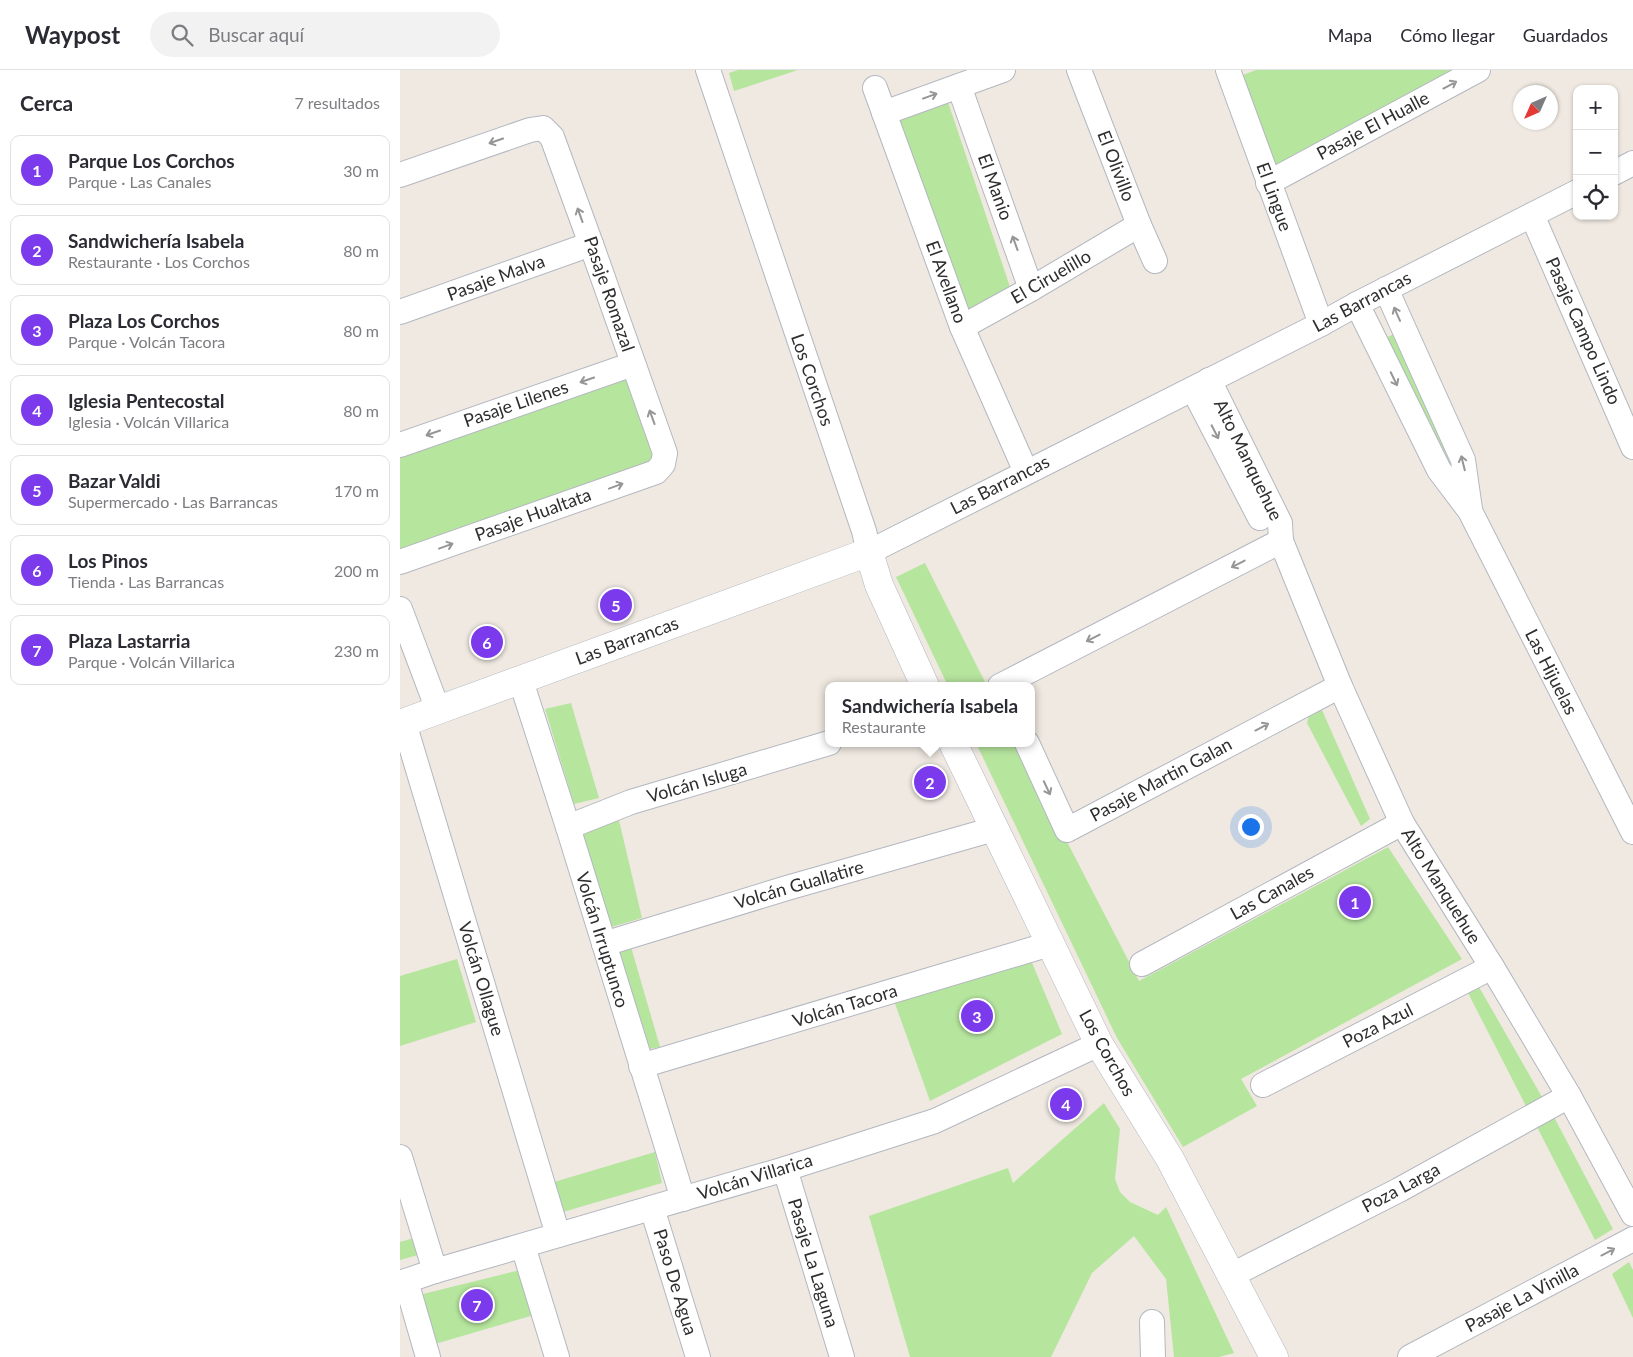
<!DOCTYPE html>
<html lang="es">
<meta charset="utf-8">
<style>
:root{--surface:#fff;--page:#f2f2f3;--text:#2b2b33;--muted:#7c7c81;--line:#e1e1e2;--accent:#7c3aed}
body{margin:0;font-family:Lato,sans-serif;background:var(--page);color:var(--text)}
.controls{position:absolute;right:15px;top:15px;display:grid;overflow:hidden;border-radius:10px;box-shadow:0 1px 4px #0004}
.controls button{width:45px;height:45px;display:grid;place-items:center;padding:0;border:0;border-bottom:1px solid var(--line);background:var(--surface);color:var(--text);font:25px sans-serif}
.compass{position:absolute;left:1113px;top:15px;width:45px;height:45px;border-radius:50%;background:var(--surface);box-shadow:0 1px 4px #0004;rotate:225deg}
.you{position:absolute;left:850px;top:756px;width:18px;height:18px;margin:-12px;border:4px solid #fff;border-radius:50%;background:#1a73e8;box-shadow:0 0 0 8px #1a73e833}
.badge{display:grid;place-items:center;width:32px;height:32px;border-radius:50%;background:var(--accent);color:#fff;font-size:16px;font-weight:700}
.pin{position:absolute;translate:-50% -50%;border:2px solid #fff;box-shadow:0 1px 5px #0006}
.popup{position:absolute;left:425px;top:612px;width:210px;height:65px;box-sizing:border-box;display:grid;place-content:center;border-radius:10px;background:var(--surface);filter:drop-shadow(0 1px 4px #0005);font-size:16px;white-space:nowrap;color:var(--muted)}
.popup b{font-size:19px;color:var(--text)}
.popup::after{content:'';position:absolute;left:50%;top:100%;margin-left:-10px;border:10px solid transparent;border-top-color:var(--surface)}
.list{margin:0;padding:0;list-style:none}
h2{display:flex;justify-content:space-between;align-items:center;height:65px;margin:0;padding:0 20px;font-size:21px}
h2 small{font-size:16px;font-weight:400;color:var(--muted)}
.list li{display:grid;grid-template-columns:32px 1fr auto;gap:15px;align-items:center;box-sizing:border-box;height:70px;margin:0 10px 10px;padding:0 10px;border:1px solid var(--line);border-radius:10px}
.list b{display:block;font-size:19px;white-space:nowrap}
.list p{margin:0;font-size:16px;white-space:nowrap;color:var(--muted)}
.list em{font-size:16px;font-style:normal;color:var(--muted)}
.icon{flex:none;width:28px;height:28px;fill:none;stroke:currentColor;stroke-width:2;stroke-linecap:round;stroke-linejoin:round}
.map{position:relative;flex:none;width:1233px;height:1287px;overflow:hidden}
header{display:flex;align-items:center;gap:30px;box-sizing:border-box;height:70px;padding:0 25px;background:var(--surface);border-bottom:1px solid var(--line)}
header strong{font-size:24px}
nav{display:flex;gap:28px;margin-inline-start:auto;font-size:18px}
.search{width:350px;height:45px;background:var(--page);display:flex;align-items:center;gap:12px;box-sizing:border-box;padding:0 18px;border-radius:28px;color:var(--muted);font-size:19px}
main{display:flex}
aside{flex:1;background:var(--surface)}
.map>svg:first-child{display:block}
</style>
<header>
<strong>Waypost</strong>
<div class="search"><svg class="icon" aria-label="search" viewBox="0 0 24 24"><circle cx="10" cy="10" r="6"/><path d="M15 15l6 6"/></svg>Buscar aquí</div>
<nav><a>Mapa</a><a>Cómo llegar</a><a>Guardados</a></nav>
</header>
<main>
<aside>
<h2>Cerca<small>7 resultados</small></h2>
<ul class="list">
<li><span class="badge">1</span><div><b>Parque Los Corchos</b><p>Parque · Las Canales</p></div><em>30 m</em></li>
<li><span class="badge">2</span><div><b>Sandwichería Isabela</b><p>Restaurante · Los Corchos</p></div><em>80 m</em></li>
<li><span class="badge">3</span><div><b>Plaza Los Corchos</b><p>Parque · Volcán Tacora</p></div><em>80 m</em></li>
<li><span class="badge">4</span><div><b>Iglesia Pentecostal</b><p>Iglesia · Volcán Villarica</p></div><em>80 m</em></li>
<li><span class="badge">5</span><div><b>Bazar Valdi</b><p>Supermercado · Las Barrancas</p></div><em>170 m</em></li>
<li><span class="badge">6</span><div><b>Los Pinos</b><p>Tienda · Las Barrancas</p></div><em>200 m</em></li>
<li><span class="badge">7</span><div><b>Plaza Lastarria</b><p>Parque · Volcán Villarica</p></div><em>230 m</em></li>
</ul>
</aside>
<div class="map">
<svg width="1233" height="1287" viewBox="0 0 1233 1287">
<rect width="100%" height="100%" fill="#efe9e1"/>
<g fill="#b6e59e">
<path d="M 338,0 L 398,0 L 334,21 L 329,3 Z"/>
<path d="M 856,0 L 1064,0 L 875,99 L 843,5 Z"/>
<path d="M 546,26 L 612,223 L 563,251 L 491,46 Z"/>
<path d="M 994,264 L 1053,399 L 985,268 Z"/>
<path d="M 228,304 L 258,390 L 0,479 L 0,385 Z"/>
<path d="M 525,493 L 582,606 L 587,616 L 548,616 L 496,507 Z"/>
<path d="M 171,633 L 199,728 L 174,734 L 145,639 Z"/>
<path d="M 922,640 L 970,749 L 961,756 L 907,653 L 910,641 Z"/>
<path d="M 576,673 L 616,673 L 739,911 L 988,777 L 1062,889 L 841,1009 L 857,1036 L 783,1077 L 717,968 Z"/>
<path d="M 218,746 L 242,848 L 208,858 L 179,758 Z"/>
<path d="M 231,877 L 260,977 L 249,979 L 219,879 Z"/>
<path d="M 630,888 L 662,964 L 530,1031 L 493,928 Z"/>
<path d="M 57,889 L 76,952 L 0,976 L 0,906 Z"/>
<path d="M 1079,917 L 1142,1027 L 1126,1036 L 1068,923 Z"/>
<path d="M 704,1033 L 720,1059 L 715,1109 L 720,1122 L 730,1132 L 758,1145 L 766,1137 L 834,1283 L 819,1287 L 774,1287 L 766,1209 L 734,1166 L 692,1203 L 651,1287 L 510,1287 L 469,1146 L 608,1098 L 613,1113 Z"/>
<path d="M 1154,1047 L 1213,1159 L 1195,1170 L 1136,1055 Z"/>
<path d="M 255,1082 L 262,1113 L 163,1142 L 154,1112 Z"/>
<path d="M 14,1168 L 18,1185 L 0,1190 L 0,1172 Z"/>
<path d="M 1229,1192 L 1233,1200 L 1233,1248 L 1212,1204 Z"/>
<path d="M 120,1200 L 134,1245 L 35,1274 L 19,1225 Z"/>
</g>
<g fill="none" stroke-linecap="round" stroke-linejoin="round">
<g stroke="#b4b7c1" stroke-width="26">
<g id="minor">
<path d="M 308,0 L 464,461 L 469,482 L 921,254 L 957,234 L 1177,122"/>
<path d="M 679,0 L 739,155 L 755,191"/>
<path d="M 828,0 L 921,254"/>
<path d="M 559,16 L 631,219"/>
<path d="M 475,18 L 562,257 L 626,402"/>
<path d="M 484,43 L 603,0"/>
<path d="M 1214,103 L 1233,93"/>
<path d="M 0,105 L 130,60 L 143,58 L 152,67 L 191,174 L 265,383 L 263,394 L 256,402 L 0,492"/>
<path d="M 868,113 L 1078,0"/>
<path d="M 1132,145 L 1233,377"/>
<path d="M 986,219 L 1063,390 L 1070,439"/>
<path d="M 957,234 L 1039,400 L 1070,441 L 1233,762"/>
<path d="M 0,242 L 191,174"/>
<path d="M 562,257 L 631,219 L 739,155"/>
<path d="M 809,310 L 880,453 L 881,471 L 940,616 L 1002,753 L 1092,897 L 1169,1026 L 1233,1144"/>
<path d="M 793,319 L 860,448"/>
<path d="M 0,375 L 233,294"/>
<path d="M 0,539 L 38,640"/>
<path d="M 121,611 L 168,757 L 283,1129"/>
<path d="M 600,616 L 881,471"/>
<path d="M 4,653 L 158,1165"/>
<path d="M 627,673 L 667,760 L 940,616"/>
<path d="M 168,757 L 231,732 L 429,673"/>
<path d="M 204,874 L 387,818 L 594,759"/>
<path d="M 742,894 L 1002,753"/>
<path d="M 241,996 L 650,874"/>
<path d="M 863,1015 L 1092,897"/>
<path d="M 0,1087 L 35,1201"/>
<path d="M 385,1099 L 442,1287"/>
<path d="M 252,1138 L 298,1287"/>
<path d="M 123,1176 L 157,1287"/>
<path d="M 832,1205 L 999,1120 L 1169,1026"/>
<path d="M 6,1211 L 28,1287"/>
<path d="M 0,1213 L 35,1201 L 385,1099 L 535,1051 L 699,974"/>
<path d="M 752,1252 L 753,1287"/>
<path d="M 1010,1287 L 1233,1169"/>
</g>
</g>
<g stroke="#b4b7c1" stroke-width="29">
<g id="tertiary">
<path d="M 0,654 L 469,482 L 479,515 L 525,616"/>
<path d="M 553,673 L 699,974 L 770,1089 L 874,1287"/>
</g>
</g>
<use href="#minor" stroke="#fff" stroke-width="24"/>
<use href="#tertiary" stroke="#fff" stroke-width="28"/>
</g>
<defs><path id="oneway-shaft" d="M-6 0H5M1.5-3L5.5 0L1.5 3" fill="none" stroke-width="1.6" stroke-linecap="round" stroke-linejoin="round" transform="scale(1.25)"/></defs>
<g stroke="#969696">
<use href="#oneway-shaft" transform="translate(1050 15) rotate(-28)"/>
<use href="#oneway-shaft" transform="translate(530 26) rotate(-20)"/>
<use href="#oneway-shaft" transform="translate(96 71) rotate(161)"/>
<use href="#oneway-shaft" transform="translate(180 145) rotate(-110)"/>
<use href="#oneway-shaft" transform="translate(615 173) rotate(-110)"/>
<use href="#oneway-shaft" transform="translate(997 244) rotate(-114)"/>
<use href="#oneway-shaft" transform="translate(994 309) rotate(64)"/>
<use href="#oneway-shaft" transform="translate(187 310) rotate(161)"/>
<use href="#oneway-shaft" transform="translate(252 347) rotate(-110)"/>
<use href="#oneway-shaft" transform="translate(815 362) rotate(63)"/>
<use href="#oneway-shaft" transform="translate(33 363) rotate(161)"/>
<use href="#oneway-shaft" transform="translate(1063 393) rotate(-104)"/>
<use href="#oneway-shaft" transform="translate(216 416) rotate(-20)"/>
<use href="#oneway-shaft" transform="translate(46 476) rotate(-20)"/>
<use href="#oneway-shaft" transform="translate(838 494) rotate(153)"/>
<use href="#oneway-shaft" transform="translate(693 568) rotate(153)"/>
<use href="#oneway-shaft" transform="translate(862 657) rotate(-28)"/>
<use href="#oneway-shaft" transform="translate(647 718) rotate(65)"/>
<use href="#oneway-shaft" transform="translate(1208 1182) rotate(-28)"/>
</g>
<g text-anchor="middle" stroke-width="4" stroke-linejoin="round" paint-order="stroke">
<g font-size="18" fill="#2e2e2e" stroke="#fff">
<text transform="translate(973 56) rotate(-28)" y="6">Pasaje El Hualle</text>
<text transform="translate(716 96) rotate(69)" y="6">El Olivillo</text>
<text transform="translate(595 117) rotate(70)" y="6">El Manio</text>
<text transform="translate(874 127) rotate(70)" y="6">El Lingue</text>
<text transform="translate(651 207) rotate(-30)" y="6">El Ciruelillo</text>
<text transform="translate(96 208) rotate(-20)" y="6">Pasaje Malva</text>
<text transform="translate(546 212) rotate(70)" y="6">El Avellano</text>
<text transform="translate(209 224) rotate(71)" y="6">Pasaje Romazal</text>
<text transform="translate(962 232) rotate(-28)" y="6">Las Barrancas</text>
<text transform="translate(1183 261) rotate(66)" y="6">Pasaje Campo Lindo</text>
<text transform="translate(412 310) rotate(71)" y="6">Los Corchos</text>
<text transform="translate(116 334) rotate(-19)" y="6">Pasaje Lilenes</text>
<text transform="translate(848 390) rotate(64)" y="6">Alto Manquehue</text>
<text transform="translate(600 415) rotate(-27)" y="6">Las Barrancas</text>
<text transform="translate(133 445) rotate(-20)" y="6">Pasaje Hualtata</text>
<text transform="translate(227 571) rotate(-20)" y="6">Las Barrancas</text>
<text transform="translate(1151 602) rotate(63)" y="6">Las Hijuelas</text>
<text transform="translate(761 710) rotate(-28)" y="6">Pasaje Martin Galan</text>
<text transform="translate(297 713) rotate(-16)" y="6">Volcán Isluga</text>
<text transform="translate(399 815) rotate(-16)" y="6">Volcán Guallatire</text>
<text transform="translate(1041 816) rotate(58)" y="6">Alto Manquehue</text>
<text transform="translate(872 823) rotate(-29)" y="6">Las Canales</text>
<text transform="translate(202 870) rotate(73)" y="6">Volcán Irruptunco</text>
<text transform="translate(81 909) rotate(73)" y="6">Volcán Ollague</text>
<text transform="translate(445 936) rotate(-17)" y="6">Volcán Tacora</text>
<text transform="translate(978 956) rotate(-27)" y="6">Poza Azul</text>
<text transform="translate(707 983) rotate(61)" y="6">Los Corchos</text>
<text transform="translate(355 1107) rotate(-17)" y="6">Volcán Villarica</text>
<text transform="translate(1001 1118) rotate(-28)" y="6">Poza Larga</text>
<text transform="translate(413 1193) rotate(73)" y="6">Pasaje La Laguna</text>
<text transform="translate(275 1212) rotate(73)" y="6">Paso De Agua</text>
<text transform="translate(1122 1228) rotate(-28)" y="6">Pasaje La Vinilla</text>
</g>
</g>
</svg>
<div class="controls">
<button>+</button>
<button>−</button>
<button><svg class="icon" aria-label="locate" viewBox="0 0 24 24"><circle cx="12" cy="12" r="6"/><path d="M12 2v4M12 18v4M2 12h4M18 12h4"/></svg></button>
</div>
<svg class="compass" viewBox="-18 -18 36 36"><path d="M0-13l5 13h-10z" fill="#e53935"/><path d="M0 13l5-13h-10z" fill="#7c7c81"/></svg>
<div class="you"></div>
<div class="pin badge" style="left:955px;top:832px">1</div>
<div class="pin badge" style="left:530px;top:712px">2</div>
<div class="popup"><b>Sandwichería Isabela</b>Restaurante</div>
<div class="pin badge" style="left:577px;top:946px">3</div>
<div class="pin badge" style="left:666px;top:1034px">4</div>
<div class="pin badge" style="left:216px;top:535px">5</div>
<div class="pin badge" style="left:87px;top:572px">6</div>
<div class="pin badge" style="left:77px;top:1235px">7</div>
</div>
</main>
